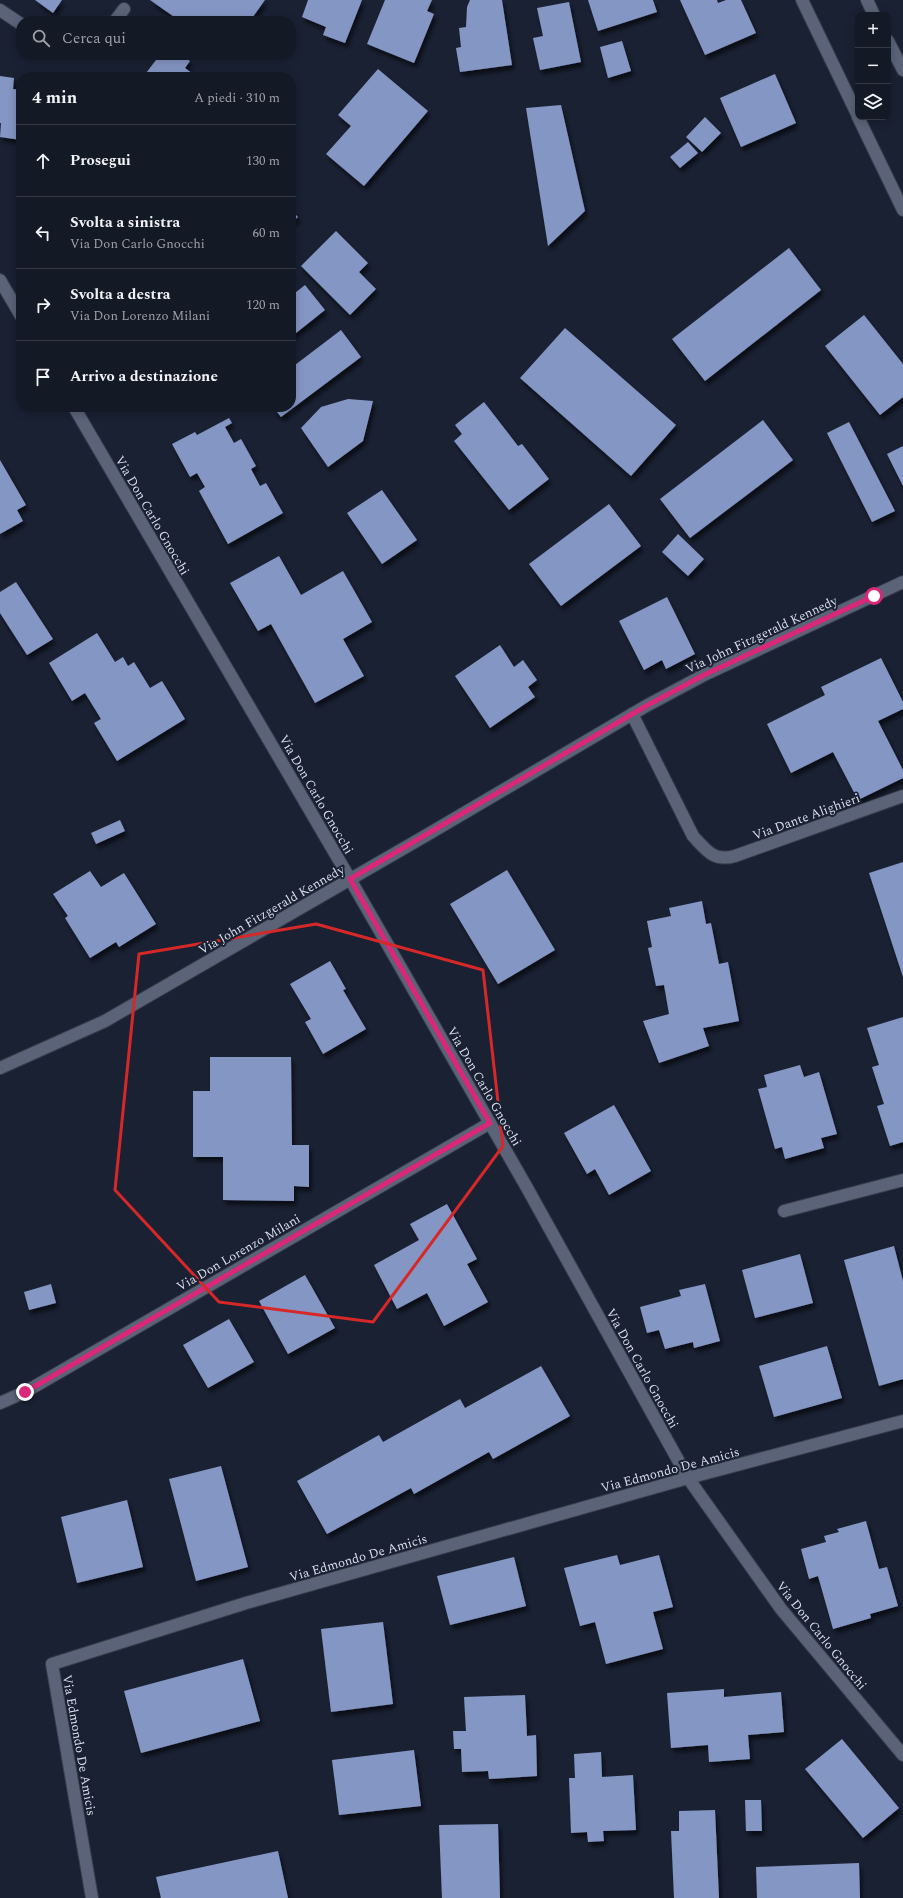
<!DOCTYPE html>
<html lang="it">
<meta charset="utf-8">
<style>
:root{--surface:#141926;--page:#212632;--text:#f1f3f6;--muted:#9da0a7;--line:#333843}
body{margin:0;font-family:Spectral,serif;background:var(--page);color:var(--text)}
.controls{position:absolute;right:12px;top:12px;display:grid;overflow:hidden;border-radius:8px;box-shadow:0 2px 10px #0003}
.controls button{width:36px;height:36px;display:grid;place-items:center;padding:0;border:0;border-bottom:1px solid var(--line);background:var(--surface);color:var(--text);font:20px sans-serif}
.stop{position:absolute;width:12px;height:12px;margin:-9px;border:3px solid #db2777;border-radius:50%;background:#fff}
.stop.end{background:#db2777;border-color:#fff;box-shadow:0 1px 4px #0008}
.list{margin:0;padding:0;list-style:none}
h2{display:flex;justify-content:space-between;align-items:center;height:52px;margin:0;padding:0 16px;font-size:17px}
h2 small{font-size:13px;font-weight:400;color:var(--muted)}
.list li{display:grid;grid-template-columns:26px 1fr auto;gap:12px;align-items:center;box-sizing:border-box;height:72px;padding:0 16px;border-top:1px solid var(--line)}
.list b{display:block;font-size:15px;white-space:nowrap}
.list p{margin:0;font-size:13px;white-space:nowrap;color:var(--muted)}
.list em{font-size:13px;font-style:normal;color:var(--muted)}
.icon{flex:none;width:22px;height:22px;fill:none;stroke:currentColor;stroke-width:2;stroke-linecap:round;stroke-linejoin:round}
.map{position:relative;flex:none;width:903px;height:1898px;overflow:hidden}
.search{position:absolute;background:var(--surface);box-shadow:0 2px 10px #0003;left:16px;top:16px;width:280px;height:44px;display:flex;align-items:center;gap:10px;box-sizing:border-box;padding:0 14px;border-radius:16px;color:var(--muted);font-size:15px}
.panel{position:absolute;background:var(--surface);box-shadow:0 2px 10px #0003;left:16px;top:72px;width:280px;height:340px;border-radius:16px}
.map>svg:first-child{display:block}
</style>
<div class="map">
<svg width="903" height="1898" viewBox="0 0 903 1898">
<defs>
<filter id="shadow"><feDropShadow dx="2.5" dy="4.5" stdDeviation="2" flood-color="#0009"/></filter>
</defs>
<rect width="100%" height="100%" fill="#1a2133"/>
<g fill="#8496c4" filter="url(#shadow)">
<path d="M 35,0 L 62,0 L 53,13 Z"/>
<path d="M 150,0 L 265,0 L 250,21 L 180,21 Z"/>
<path d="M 308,0 L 362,0 L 345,43 L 323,35 L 326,27 L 302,17 Z"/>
<path d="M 385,0 L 432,0 L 427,11 L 434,14 L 414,63 L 367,44 Z"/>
<path d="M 470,0 L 502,0 L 512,65 L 460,72 L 456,48 L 461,47 L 459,28 L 466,27 L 467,7 Z"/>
<path d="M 588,0 L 653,0 L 657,12 L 598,31 Z"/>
<path d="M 680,0 L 717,0 L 718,3 L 726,0 L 741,0 L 756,33 L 705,55 Z"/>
<path d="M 569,2 L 581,62 L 540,70 L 533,38 L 543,36 L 537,8 Z"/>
<path d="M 622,41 L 631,71 L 608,78 L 600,47 Z"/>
<path d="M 153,55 L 181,55 L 190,61 L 185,68 L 197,77 L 143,77 L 156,60 L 152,57 Z"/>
<path d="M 378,69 L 428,111 L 364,186 L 326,154 L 351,126 L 338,115 Z"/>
<path d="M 775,74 L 796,123 L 741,147 L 720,98 Z"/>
<path d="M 0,76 L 14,78 L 13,89 L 21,90 L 21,140 L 0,137 L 1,123 L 0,123 Z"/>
<path d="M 561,105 L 585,211 L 548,246 L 526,108 Z"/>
<path d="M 705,117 L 721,133 L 702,152 L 686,137 Z"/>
<path d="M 688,142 L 698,153 L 680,168 L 670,157 Z"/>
<path d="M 291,210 L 298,217 L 291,223 Z"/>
<path d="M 336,231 L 368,263 L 359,272 L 376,289 L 350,315 L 301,266 Z"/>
<path d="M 789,248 L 821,290 L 705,381 L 672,339 Z"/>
<path d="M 305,285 L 325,310 L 291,337 L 291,296 Z"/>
<path d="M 864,315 L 903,364 L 903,397 L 880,415 L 825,346 Z"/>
<path d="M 565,328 L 676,425 L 631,476 L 520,378 Z"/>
<path d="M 341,330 L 361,357 L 281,417 L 273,407 L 291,407 L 291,368 Z"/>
<path d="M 348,399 L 373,401 L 363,441 L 328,467 L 301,428 L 321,407 Z"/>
<path d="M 484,402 L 518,446 L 522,444 L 549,479 L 509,510 L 454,441 L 462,434 L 455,425 Z"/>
<path d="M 229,418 L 232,423 L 225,427 L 234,443 L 241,439 L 256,466 L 251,469 L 260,486 L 266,483 L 283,513 L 228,544 L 199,491 L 205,487 L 197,473 L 190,477 L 172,444 L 195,432 L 197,435 Z"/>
<path d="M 763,420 L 793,460 L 690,538 L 660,499 Z"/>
<path d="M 849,422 L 895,511 L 872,522 L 827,433 Z"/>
<path d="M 903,446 L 903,486 L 887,454 Z"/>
<path d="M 0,460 L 26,505 L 17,510 L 23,521 L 0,534 Z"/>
<path d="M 382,490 L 417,540 L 382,564 L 347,513 Z"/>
<path d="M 609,504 L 641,546 L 561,606 L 529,564 Z"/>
<path d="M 678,534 L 704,559 L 688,576 L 662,552 Z"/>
<path d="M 279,556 L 301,595 L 343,571 L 372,622 L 343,639 L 364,676 L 315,703 L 271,624 L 258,631 L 230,583 Z"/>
<path d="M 16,582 L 53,639 L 27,655 L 0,613 L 0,592 Z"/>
<path d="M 667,597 L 695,654 L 666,669 L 662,660 L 644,670 L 619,621 Z"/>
<path d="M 97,633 L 115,662 L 123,657 L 128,666 L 134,662 L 150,688 L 162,681 L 185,719 L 117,761 L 94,723 L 101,719 L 85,693 L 72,701 L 49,663 Z"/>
<path d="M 500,645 L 514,667 L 523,660 L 537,680 L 528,687 L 535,697 L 490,728 L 455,676 Z"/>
<path d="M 881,658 L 903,702 L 903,709 L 878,721 L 903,770 L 903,778 L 858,800 L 833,752 L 791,773 L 767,724 L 825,695 L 821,687 Z"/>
<path d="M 120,820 L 125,831 L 96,844 L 91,833 Z"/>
<path d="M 903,862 L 903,977 L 869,873 Z"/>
<path d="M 507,870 L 555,950 L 498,984 L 450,904 Z"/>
<path d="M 90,871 L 101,887 L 124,873 L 156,924 L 119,947 L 116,942 L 90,958 L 65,918 L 68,916 L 53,894 Z"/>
<path d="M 702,901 L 706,924 L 711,923 L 719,964 L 728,962 L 739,1021 L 703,1028 L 709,1046 L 659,1063 L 643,1021 L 669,1014 L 664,985 L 656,986 L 648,948 L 652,947 L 647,921 L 671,916 L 669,908 Z"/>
<path d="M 330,961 L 346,989 L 343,990 L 366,1029 L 323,1054 L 305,1022 L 311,1019 L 290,984 Z"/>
<path d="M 903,1017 L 903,1142 L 890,1146 L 877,1106 L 884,1104 L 872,1067 L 879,1065 L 867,1028 Z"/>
<path d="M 210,1057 L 291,1057 L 292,1145 L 309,1145 L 309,1187 L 294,1186 L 294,1201 L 223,1200 L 223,1157 L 193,1157 L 193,1091 L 210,1091 Z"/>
<path d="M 800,1065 L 804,1077 L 819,1072 L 837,1134 L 821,1138 L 824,1148 L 785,1159 L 782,1147 L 775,1149 L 758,1089 L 767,1087 L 764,1075 Z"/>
<path d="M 614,1105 L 651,1171 L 609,1195 L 595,1169 L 587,1174 L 564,1133 Z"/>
<path d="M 447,1204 L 477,1259 L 467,1264 L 488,1302 L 444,1326 L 427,1293 L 397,1309 L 374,1265 L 419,1240 L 410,1224 Z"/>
<path d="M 894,1246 L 903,1281 L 903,1379 L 879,1386 L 844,1260 Z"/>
<path d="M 800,1254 L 813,1303 L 755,1318 L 742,1270 Z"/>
<path d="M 305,1275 L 335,1328 L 288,1354 L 259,1301 Z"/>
<path d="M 51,1284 L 56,1303 L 29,1310 L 24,1292 Z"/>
<path d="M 705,1284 L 720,1341 L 694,1348 L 693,1342 L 665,1349 L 659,1330 L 647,1333 L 640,1307 L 681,1296 L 679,1290 Z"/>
<path d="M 229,1319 L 254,1362 L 208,1388 L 183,1345 Z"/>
<path d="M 827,1346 L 842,1398 L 774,1417 L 759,1366 Z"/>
<path d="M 541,1366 L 570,1416 L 493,1459 L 489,1452 L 414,1494 L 411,1488 L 327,1534 L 297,1481 L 379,1435 L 383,1442 L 460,1399 L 465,1408 Z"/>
<path d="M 221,1466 L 248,1567 L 196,1581 L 169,1479 Z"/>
<path d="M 127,1500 L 143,1567 L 77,1583 L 61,1517 Z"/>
<path d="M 866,1521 L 879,1569 L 887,1567 L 898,1606 L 870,1614 L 871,1618 L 833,1629 L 818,1576 L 809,1579 L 801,1549 L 826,1542 L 824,1536 L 839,1532 L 837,1529 Z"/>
<path d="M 617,1555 L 620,1565 L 659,1555 L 673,1607 L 653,1612 L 663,1649 L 606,1664 L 595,1622 L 580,1626 L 564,1568 Z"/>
<path d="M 514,1557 L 526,1606 L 450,1625 L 437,1576 Z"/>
<path d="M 383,1622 L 393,1704 L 331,1712 L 321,1629 Z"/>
<path d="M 243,1659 L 260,1721 L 141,1753 L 124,1691 Z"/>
<path d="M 724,1689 L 724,1697 L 781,1692 L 784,1732 L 748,1735 L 750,1759 L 709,1762 L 708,1745 L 671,1748 L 667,1693 Z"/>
<path d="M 525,1695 L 527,1736 L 536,1735 L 537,1776 L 489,1779 L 488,1771 L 462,1772 L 461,1749 L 454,1749 L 453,1731 L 466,1731 L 464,1697 Z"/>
<path d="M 842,1739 L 899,1808 L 863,1838 L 805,1769 Z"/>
<path d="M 414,1750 L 421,1806 L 339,1815 L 332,1760 Z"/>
<path d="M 601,1752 L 602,1777 L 633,1775 L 636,1830 L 603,1831 L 604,1841 L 588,1842 L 587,1832 L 571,1833 L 569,1778 L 575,1778 L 574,1754 Z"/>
<path d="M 745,1800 L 761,1800 L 762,1831 L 746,1831 Z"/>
<path d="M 715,1810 L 719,1898 L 674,1898 L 671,1831 L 679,1831 L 679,1811 Z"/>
<path d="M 498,1824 L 500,1898 L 442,1898 L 439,1825 Z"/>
<path d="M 278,1851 L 288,1898 L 161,1898 L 156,1877 Z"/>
<path d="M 859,1863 L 860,1898 L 757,1898 L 756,1867 Z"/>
</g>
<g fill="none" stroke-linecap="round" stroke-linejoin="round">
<g stroke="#383d4b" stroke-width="14">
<g id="lane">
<path d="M 867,0 L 874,15"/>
<path d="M 0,10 L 21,24"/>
<path d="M 115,21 L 124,9"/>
<path d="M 888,41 L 903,70"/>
<path d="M 632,714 L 693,836 C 707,851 714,862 735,856 L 903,796"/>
<path d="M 784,1211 L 903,1180"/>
</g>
</g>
<g stroke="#383d4b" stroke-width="14">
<g id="street">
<path d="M 802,0 L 858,116"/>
<path d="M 858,117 L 903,210"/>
<path d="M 0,280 L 21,316"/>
<path d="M 74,407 L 350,879 L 526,1186 L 688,1478 L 781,1609 L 903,1755"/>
<path d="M 0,1068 L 105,1021 L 425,836 L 646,706 L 704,675 L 903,582"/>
<path d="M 0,1403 L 25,1392 L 490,1123"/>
<path d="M 92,1898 L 52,1664 L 246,1603 L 688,1478 L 903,1421"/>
</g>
</g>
<use href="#lane" stroke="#5a6378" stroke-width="12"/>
<use href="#street" stroke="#5a6378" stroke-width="12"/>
</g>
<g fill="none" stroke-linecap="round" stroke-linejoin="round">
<path stroke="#db2777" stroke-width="5" d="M 25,1392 L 490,1123 L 350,879 L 646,706 L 704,675 L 874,596"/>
</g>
<path fill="none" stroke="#d62828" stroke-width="3" stroke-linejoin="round" d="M 316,924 L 483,970 L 503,1146 L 373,1322 L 219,1302 L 115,1190 L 139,954 Z"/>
<g text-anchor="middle" stroke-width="4" stroke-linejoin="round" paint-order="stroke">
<g font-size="13" fill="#d7dce8" stroke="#1a2133">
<text transform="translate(153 515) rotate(60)" y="5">Via Don Carlo Gnocchi</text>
<text transform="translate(761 634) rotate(-25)" y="5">Via John Fitzgerald Kennedy</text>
<text transform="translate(317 794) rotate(60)" y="5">Via Don Carlo Gnocchi</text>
<text transform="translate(806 816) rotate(-20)" y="5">Via Dante Alighieri</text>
<text transform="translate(271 909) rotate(-30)" y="5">Via John Fitzgerald Kennedy</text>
<text transform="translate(485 1086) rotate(60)" y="5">Via Don Carlo Gnocchi</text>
<text transform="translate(238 1252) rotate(-30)" y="5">Via Don Lorenzo Milani</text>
<text transform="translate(643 1368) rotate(61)" y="5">Via Don Carlo Gnocchi</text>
<text transform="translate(670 1469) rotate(-15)" y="5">Via Edmondo De Amicis</text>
<text transform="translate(358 1557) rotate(-16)" y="5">Via Edmondo De Amicis</text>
<text transform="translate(822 1635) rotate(51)" y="5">Via Don Carlo Gnocchi</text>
<text transform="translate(80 1745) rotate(80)" y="5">Via Edmondo De Amicis</text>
</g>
</g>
</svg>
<div class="controls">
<button>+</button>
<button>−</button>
<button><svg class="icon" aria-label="layers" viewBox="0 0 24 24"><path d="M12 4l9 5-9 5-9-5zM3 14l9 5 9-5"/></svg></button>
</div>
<div class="stop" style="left:874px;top:596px"></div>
<div class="stop end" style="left:25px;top:1392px"></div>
<div class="search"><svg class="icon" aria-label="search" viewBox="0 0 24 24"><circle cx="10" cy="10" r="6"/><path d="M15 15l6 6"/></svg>Cerca qui</div>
<section class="panel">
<h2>4 min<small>A piedi · 310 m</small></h2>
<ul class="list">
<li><svg class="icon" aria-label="ahead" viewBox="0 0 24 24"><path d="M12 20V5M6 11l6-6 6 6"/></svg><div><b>Prosegui</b></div><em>130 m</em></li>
<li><svg class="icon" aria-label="left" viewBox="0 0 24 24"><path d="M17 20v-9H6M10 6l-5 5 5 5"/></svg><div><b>Svolta a sinistra</b><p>Via Don Carlo Gnocchi</p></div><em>60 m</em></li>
<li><svg class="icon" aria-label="right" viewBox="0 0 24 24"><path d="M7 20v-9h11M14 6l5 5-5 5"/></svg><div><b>Svolta a destra</b><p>Via Don Lorenzo Milani</p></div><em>120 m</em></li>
<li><svg class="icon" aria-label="arrive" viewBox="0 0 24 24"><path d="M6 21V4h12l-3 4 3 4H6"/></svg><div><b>Arrivo a destinazione</b></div></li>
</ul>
</section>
</div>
